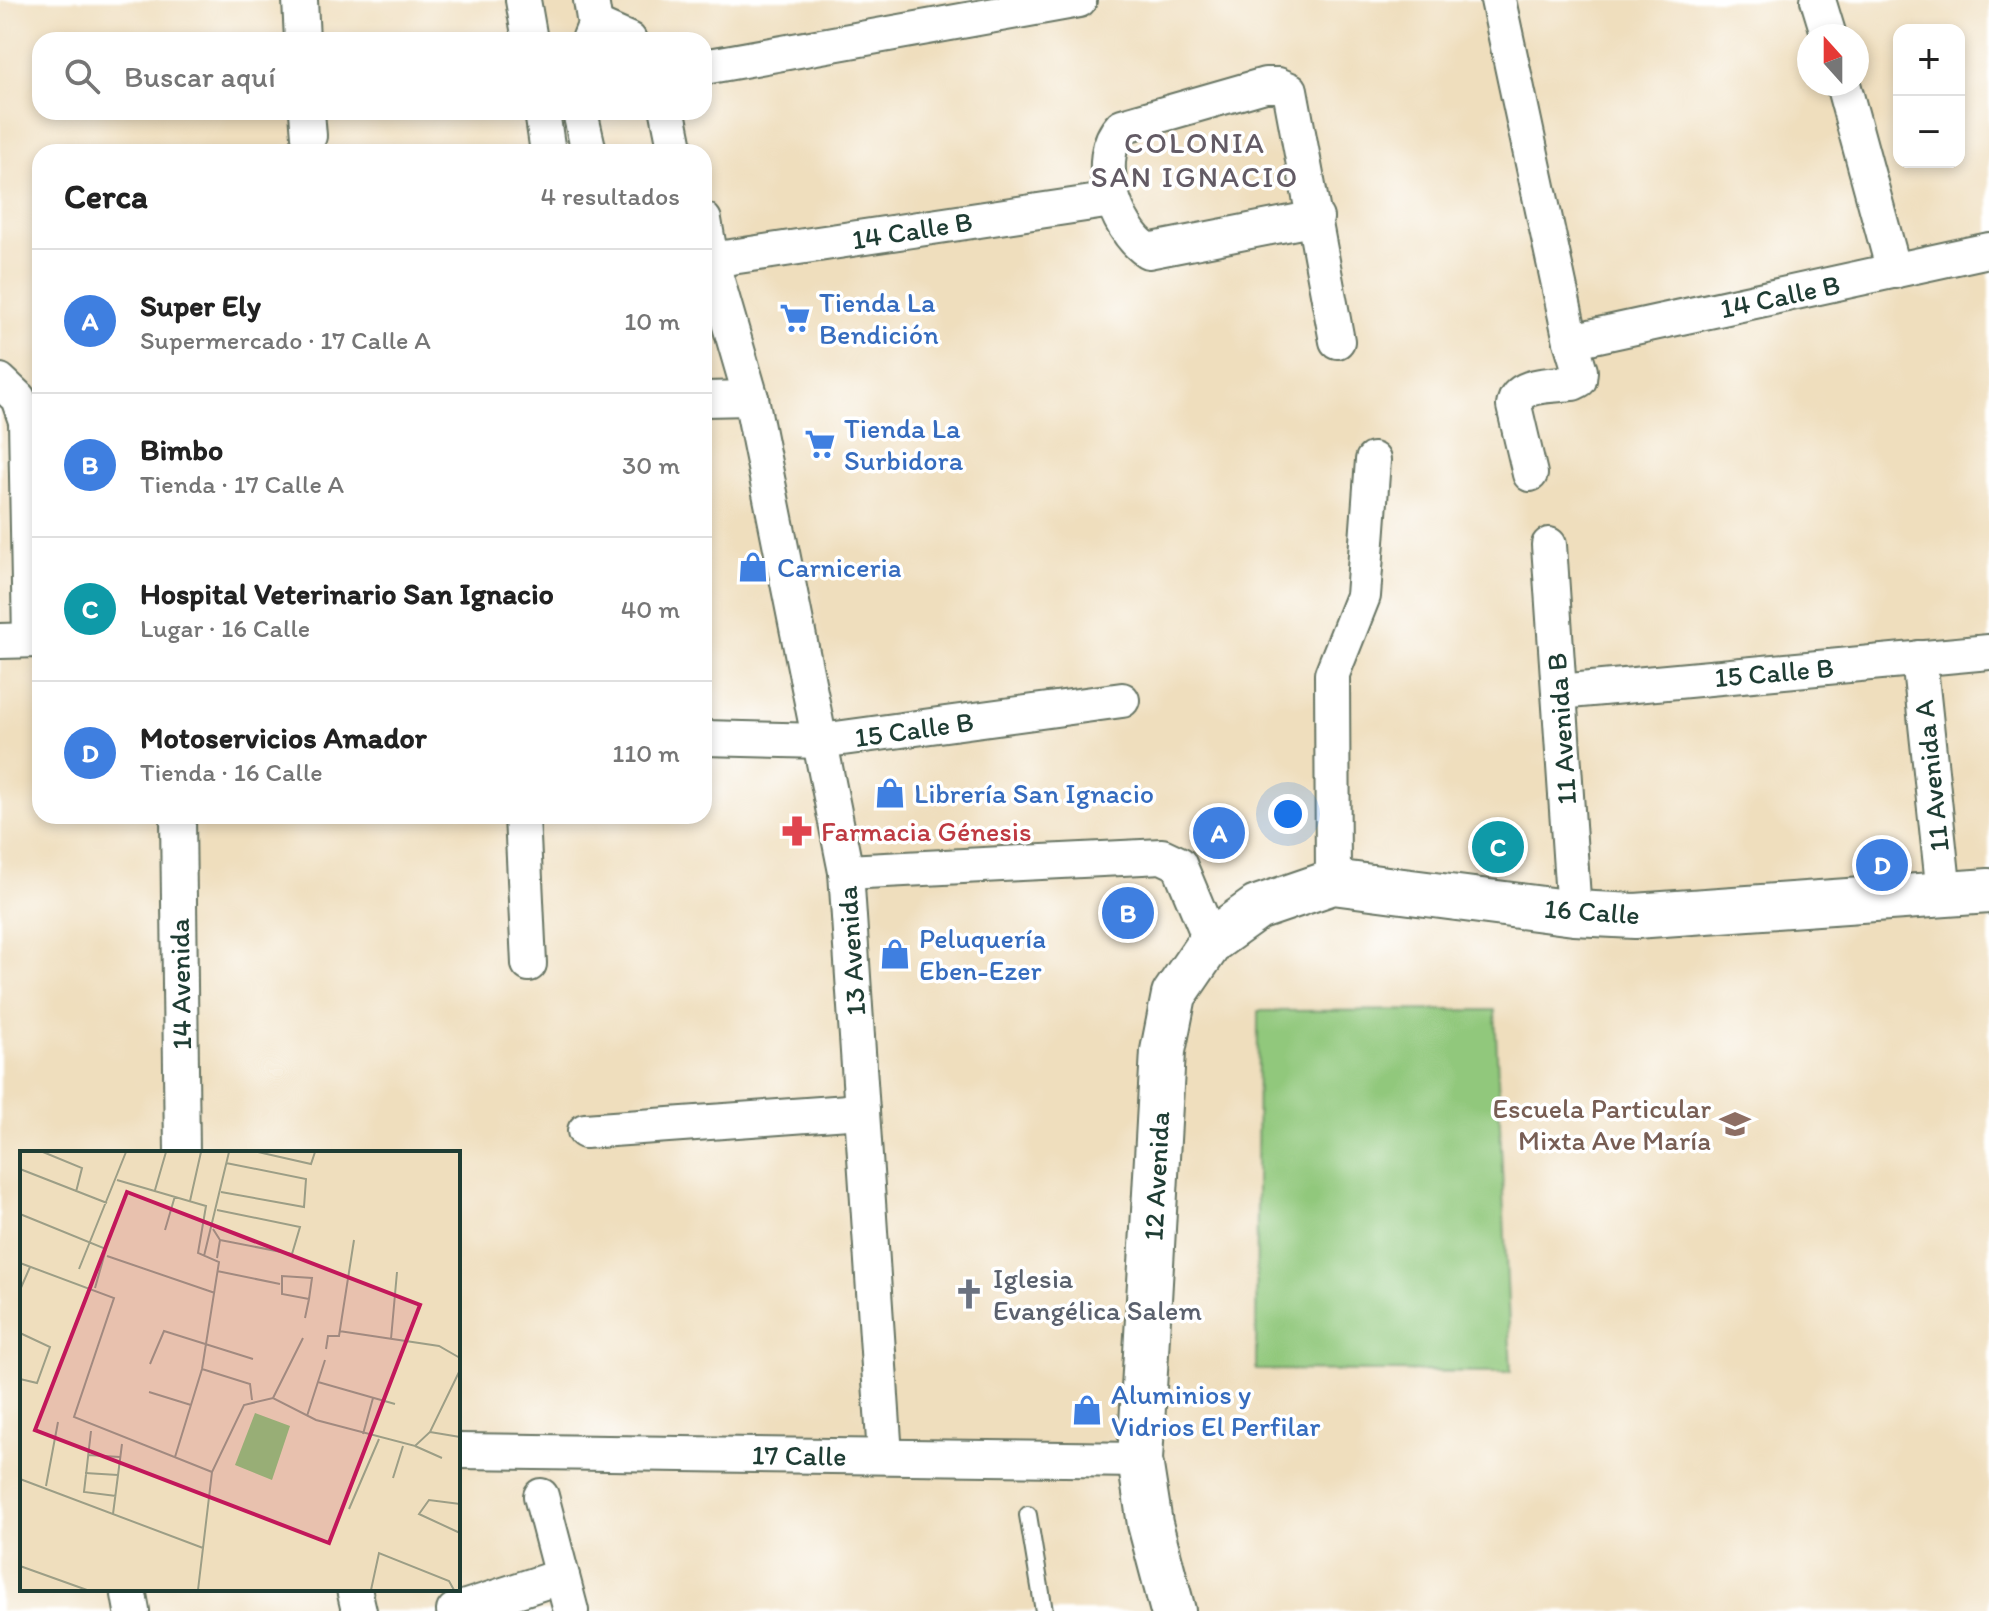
<!DOCTYPE html>
<html lang="es">
<meta charset="utf-8">
<style>
:root{--surface:#fff;--page:#f2f2f2;--text:#222;--muted:#767676;--line:#e0e0e0;--accent:#1f6fb2}
body{margin:0;font-family:Itim,sans-serif;background:var(--page);color:var(--text)}
.controls{position:absolute;right:24px;top:24px;display:grid;overflow:hidden;border-radius:16px;box-shadow:0 4px 12px #0003}
.controls button{width:72px;height:72px;display:grid;place-items:center;padding:0;border:0;border-bottom:2px solid var(--line);background:var(--surface);color:var(--text);font:40px sans-serif}
.compass{position:absolute;left:1797px;top:24px;width:72px;height:72px;border-radius:50%;background:var(--surface);box-shadow:0 4px 12px #0003;rotate:339deg}
.you{position:absolute;left:1288px;top:814px;width:28px;height:28px;margin:-20px;border:6px solid #fff;border-radius:50%;background:#1a73e8;box-shadow:0 0 0 12px #1a73e833}
.badge{display:grid;place-items:center;width:52px;height:52px;border-radius:50%;background:var(--accent);color:#fff;font-size:26px;font-weight:700}
.pin{position:absolute;translate:-50% -50%;border:4px solid #fff;box-shadow:0 2px 8px #0006}
.list{margin:0;padding:0;list-style:none}
h2{display:flex;justify-content:space-between;align-items:center;height:104px;margin:0;padding:0 32px;font-size:34px}
h2 small{font-size:26px;font-weight:400;color:var(--muted)}
.list li{display:grid;grid-template-columns:52px 1fr auto;gap:24px;align-items:center;box-sizing:border-box;height:144px;padding:0 32px;border-top:2px solid var(--line)}
.list b{display:block;font-size:30px;white-space:nowrap}
.list p{margin:0;font-size:26px;white-space:nowrap;color:var(--muted)}
.list em{font-size:26px;font-style:normal;color:var(--muted)}
.icon{flex:none;width:44px;height:44px;fill:none;stroke:currentColor;stroke-width:2;stroke-linecap:round;stroke-linejoin:round}
.map{position:relative;flex:none;width:1989px;height:1611px;overflow:hidden}
.search{position:absolute;background:var(--surface);box-shadow:0 4px 12px #0003;left:32px;top:32px;width:680px;height:88px;display:flex;align-items:center;gap:20px;box-sizing:border-box;padding:0 28px;border-radius:24px;color:var(--muted);font-size:30px}
.panel{position:absolute;background:var(--surface);box-shadow:0 4px 12px #0003;left:32px;top:144px;width:680px;height:680px;border-radius:24px}
.map>svg:first-child{display:block}
</style>
<div class="map">
<svg width="1989" height="1611" viewBox="0 0 1989 1611">
<rect width="100%" height="100%" fill="#fff"/>
<filter id="ink" filterUnits="userSpaceOnUse"><feTurbulence type="fractalNoise" baseFrequency=".0125" numOctaves="2"/><feDisplacementMap in="SourceGraphic" scale="16" xChannelSelector="R" yChannelSelector="G"/><feConvolveMatrix kernelMatrix="1 2 1 2 8 2 1 2 1" color-interpolation-filters="sRGB"/></filter>
<filter id="wash" filterUnits="userSpaceOnUse"><feTurbulence type="fractalNoise" baseFrequency=".006" numOctaves="4" result="noise"/><feDisplacementMap in="SourceGraphic" scale="32" xChannelSelector="R" yChannelSelector="G"/><feGaussianBlur stdDeviation="1.8" result="paint"/><feColorMatrix in="noise" values="0 0 0 0 0 0 0 0 0 0 0 0 0 0 0 0 0 1.4 0 .05"/><feComposite in="paint" operator="in"/></filter>
<g filter="url(#wash)">
<rect width="100%" height="100%" fill="#efdebd"/>
<path fill="#91c87b" stroke="#588258" stroke-width="2" d="M 1495,1010 L 1511,1372 L 1256,1370 L 1258,1011 Z"/>
</g>
<g filter="url(#ink)">
<g fill="none" stroke-linecap="round" stroke-linejoin="round">
<g stroke="#687564" stroke-width="20">
<path id="lane" d="M 1028,1515 L 1044,1611"/>
</g>
<g stroke="#687564" stroke-width="38">
<g id="street">
<path d="M 300,0 L 302,40"/>
<path d="M 523,0 L 530,40"/>
<path d="M 1498,0 L 1571,341 L 1580,371 L 1579,380 L 1573,383 C 1553,386 1517,382 1514,406 L 1530,474"/>
<path d="M 1818,0 L 1829,36"/>
<path d="M 595,25 L 629,40"/>
<path d="M 589,40 L 595,25 L 591,0"/>
<path d="M 704,67 L 1079,0"/>
<path d="M 1843,84 L 1894,271"/>
<path d="M 307,112 L 309,136"/>
<path d="M 542,112 L 548,152"/>
<path d="M 580,112 L 589,152"/>
<path d="M 668,112 L 676,152"/>
<path d="M 1316,218 L 1148,251 C 1114,229 1092,157 1122,126 L 1265,85 L 1278,85 L 1290,90 L 1337,341"/>
<path d="M 704,220 L 711,260 L 751,398 L 846,872 L 885,1456"/>
<path d="M 711,260 L 1112,200"/>
<path d="M 1571,341 L 1989,250"/>
<path d="M 0,381 L 18,398 L 26,421 L 30,639"/>
<path d="M 704,399 L 751,398"/>
<path d="M 1549,545 L 1574,913"/>
<path d="M 0,641 L 40,640"/>
<path d="M 1919,658 L 1944,894"/>
<path d="M 1559,692 L 1989,652"/>
<path d="M 704,738 L 821,741 L 1122,700"/>
<path d="M 178,816 L 182,1153"/>
<path d="M 522,816 L 529,964"/>
<path d="M 846,872 L 1162,856 L 1179,864 L 1211,941"/>
<path d="M 1333,882 L 1332,674 L 1363,596 L 1373,460"/>
<path d="M 585,1131 L 862,1111"/>
<path d="M 458,1451 L 1140,1460"/>
<path d="M 541,1496 L 571,1611"/>
<path d="M 128,1589 L 132,1611"/>
<path d="M 354,1589 L 359,1611"/>
<path d="M 454,1611 L 562,1576"/>
</g>
</g>
<g stroke="#687564" stroke-width="48">
<path id="secondary" d="M 1173,1611 L 1150,1524 L 1140,1460 L 1163,1051 L 1174,995 L 1211,941 L 1257,908 L 1333,882 L 1574,913 L 1635,916 L 1989,891"/>
</g>
<use href="#lane" stroke="#fff" stroke-width="16"/>
<use href="#street" stroke="#fff" stroke-width="34"/>
<use href="#secondary" stroke="#fff" stroke-width="44"/>
</g>
</g>
<defs>
<g id="supermarket-bare" transform="scale(2.4)"><path d="M-6-5.5h2.5l.6 2H6L4.5 2H-2.5L-4.4-4H-6ZM-1.5 3.2a1.3 1.3 0 1 0 .1 0ZM3 3.2a1.3 1.3 0 1 0 .1 0Z" fill="#3f7fe0" stroke="#fff" stroke-width="2.5" paint-order="stroke"/></g>
<g id="shop-bare" transform="scale(2.4)"><path d="M-5-2.5h2.3a2.7 3.5 0 0 1 5.4 0H5L5.5 6h-11ZM-1.5-2.5h3a1.5 2.3 0 0 0-3 0Z" fill="#3f7fe0" stroke="#fff" stroke-width="2.5" paint-order="stroke"/></g>
<g id="pharmacy-bare" transform="scale(2.4)"><path d="M-2-6h4v4h4v4h-4v4h-4v-4h-4v-4h4Z" fill="#e0444e" stroke="#fff" stroke-width="2.5" paint-order="stroke"/></g>
<g id="school-bare" transform="scale(2.4)"><path d="M0-5L7-2L0 1L-7-2ZM-4 1L0 2.5L4 1V4Q0 6-4 4Z" fill="#8d6e63" stroke="#fff" stroke-width="2.5" paint-order="stroke"/></g>
<g id="church-bare" transform="scale(2.4)"><path d="M-1.2-6h2.4v3.5h3.3v2.4h-3.3V6h-2.4V-.1h-3.3v-2.4h3.3Z" fill="#6b7280" stroke="#fff" stroke-width="2.5" paint-order="stroke"/></g>
</defs>
<g fill-rule="evenodd">
<use href="#supermarket-bare" x="795" y="318"/>
<use href="#supermarket-bare" x="820" y="444"/>
<use href="#shop-bare" x="753" y="567"/>
<use href="#shop-bare" x="890" y="793"/>
<use href="#pharmacy-bare" x="797" y="831"/>
<use href="#shop-bare" x="895" y="954"/>
<use href="#school-bare" x="1735" y="1124"/>
<use href="#church-bare" x="969" y="1294"/>
<use href="#shop-bare" x="1087" y="1410"/>
</g>
<g text-anchor="middle" stroke-width="7" stroke-linejoin="round" paint-order="stroke">
<g font-size="28" fill="#1f3d34" stroke="#fff">
<text transform="translate(912 230) rotate(-9)" y="10">14 Calle B</text>
<text transform="translate(1780 296) rotate(-12)" y="10">14 Calle B</text>
<text transform="translate(1774 672) rotate(-5)" y="10">15 Calle B</text>
<text transform="translate(914 729) rotate(-8)" y="10">15 Calle B</text>
<text transform="translate(1561 729) rotate(-94)" y="10">11 Avenida B</text>
<text transform="translate(1931 776) rotate(-96)" y="10">11 Avenida A</text>
<text transform="translate(1592 911) rotate(4)" y="10">16 Calle</text>
<text transform="translate(851 951) rotate(-94)" y="10">13 Avenida</text>
<text transform="translate(180 984) rotate(-91)" y="10">14 Avenida</text>
<text transform="translate(1156 1176) rotate(-87)" y="10">12 Avenida</text>
<text transform="translate(799 1455) rotate(1)" y="10">17 Calle</text>
</g>
<g font-size="28" fill="#366cbe" stroke="#fff" text-anchor="start">
<text x="819" y="312">Tienda La<tspan x="819" dy="32">Bendición</tspan></text>
<text x="844" y="438">Tienda La<tspan x="844" dy="32">Surbidora</tspan></text>
<text x="777" y="577">Carniceria</text>
<text x="914" y="803">Librería San Ignacio</text>
<text x="919" y="948">Peluquería<tspan x="919" dy="32">Eben-Ezer</tspan></text>
<text x="1111" y="1404">Aluminios y<tspan x="1111" dy="32">Vidrios El Perfilar</tspan></text>
</g>
<g font-size="28" fill="#be3a42" stroke="#fff" text-anchor="start">
<text x="821" y="841">Farmacia Génesis</text>
</g>
<g font-size="28" fill="#785e54" stroke="#fff" text-anchor="end">
<text x="1711" y="1118">Escuela Particular<tspan x="1711" dy="32">Mixta Ave María</tspan></text>
</g>
<g font-size="28" fill="#5b616d" stroke="#fff" text-anchor="start">
<text x="993" y="1288">Iglesia<tspan x="993" dy="32">Evangélica Salem</tspan></text>
</g>
<g font-size="30" letter-spacing="2" fill="#635b65" stroke="#fff">
<text x="1195" y="153">COLONIA<tspan x="1195" dy="34">SAN IGNACIO</tspan></text>
</g>
</g>
<g transform="translate(20 1151)">
<rect width="440" height="440" fill="#efdebd"/>
<path d="M 235,262 L 270,275 L 252,329 L 215,314 Z" fill="#91c87b"/>
<path fill="none" stroke="#9c9e86" stroke-width="2" d="M 23,1 L 62,17 L 56,41M 238,1 L 291,13 L 295,1M 0,18 L 87,52M 97,29 L 186,55 L 178,102 L 199,111 L 182,218 L 155,306M 135,39 L 146,1M 201,41 L 284,56 L 286,28 L 206,12M 170,50 L 181,1M 197,59 L 280,76 L 272,103 L 200,89M 0,63 L 86,98 L 75,137M 193,78 L 200,89 L 197,107M 145,79 L 155,45M 87,105 L 195,142M 184,105 L 209,1M 0,112 L 94,147 L 54,266 L 192,321M 59,118 L 106,1M 197,120 L 260,133M 0,139 L 10,116M 285,167 L 289,148 L 292,127 L 262,125 L 262,143 L 289,148M 319,180 L 419,195 L 440,207M 0,182 L 30,196 L 17,232 L 0,228M 371,188 L 377,121M 306,198 L 308,185 L 319,185 L 334,89M 130,213 L 144,180 L 233,208M 182,218 L 230,233 L 232,249M 298,231 L 375,253M 129,241 L 171,254M 253,247 L 283,187M 287,265 L 305,209M 71,280 L 64,341 L 96,345M 410,281 L 440,286M 343,283 L 353,247M 395,295 L 422,307M 68,304 L 100,306M 65,322 L 98,324M 373,327 L 383,295M 0,328 L 183,397M 26,335 L 38,271M 440,353 L 409,349 L 399,363 L 440,382M 329,358 L 359,288M 93,363 L 102,293M 0,415 L 67,439M 178,439 L 192,321 L 224,254 L 253,247 L 296,269 L 395,295 L 410,281 L 440,219M 351,439 L 359,402 L 429,430 L 434,439"/>
<path fill="#c2185b" fill-opacity="0.15" stroke="#c2185b" stroke-width="4" d="M 107,41 L 400,154 L 309,392 L 15,279 Z"/>
<rect width="440" height="440" fill="none" stroke="#1f3d34" stroke-width="4"/>
</g>
</svg>
<div class="controls">
<button>+</button>
<button>−</button>
</div>
<svg class="compass" viewBox="-18 -18 36 36"><path d="M0-13l5 13h-10z" fill="#e53935"/><path d="M0 13l5-13h-10z" fill="#767676"/></svg>
<div class="you"></div>
<div class="pin badge" style="left:1219px;top:833px;background:#3f7fe0">A</div>
<div class="pin badge" style="left:1128px;top:913px;background:#3f7fe0">B</div>
<div class="pin badge" style="left:1498px;top:847px;background:#0f9aa8">C</div>
<div class="pin badge" style="left:1882px;top:865px;background:#3f7fe0">D</div>
<div class="search"><svg class="icon" aria-label="search" viewBox="0 0 24 24"><circle cx="10" cy="10" r="6"/><path d="M15 15l6 6"/></svg>Buscar aquí</div>
<section class="panel">
<h2>Cerca<small>4 resultados</small></h2>
<ul class="list">
<li><span class="badge" style="background:#3f7fe0">A</span><div><b>Super Ely</b><p>Supermercado · 17 Calle A</p></div><em>10 m</em></li>
<li><span class="badge" style="background:#3f7fe0">B</span><div><b>Bimbo</b><p>Tienda · 17 Calle A</p></div><em>30 m</em></li>
<li><span class="badge" style="background:#0f9aa8">C</span><div><b>Hospital Veterinario San Ignacio</b><p>Lugar · 16 Calle</p></div><em>40 m</em></li>
<li><span class="badge" style="background:#3f7fe0">D</span><div><b>Motoservicios Amador</b><p>Tienda · 16 Calle</p></div><em>110 m</em></li>
</ul>
</section>
</div>
